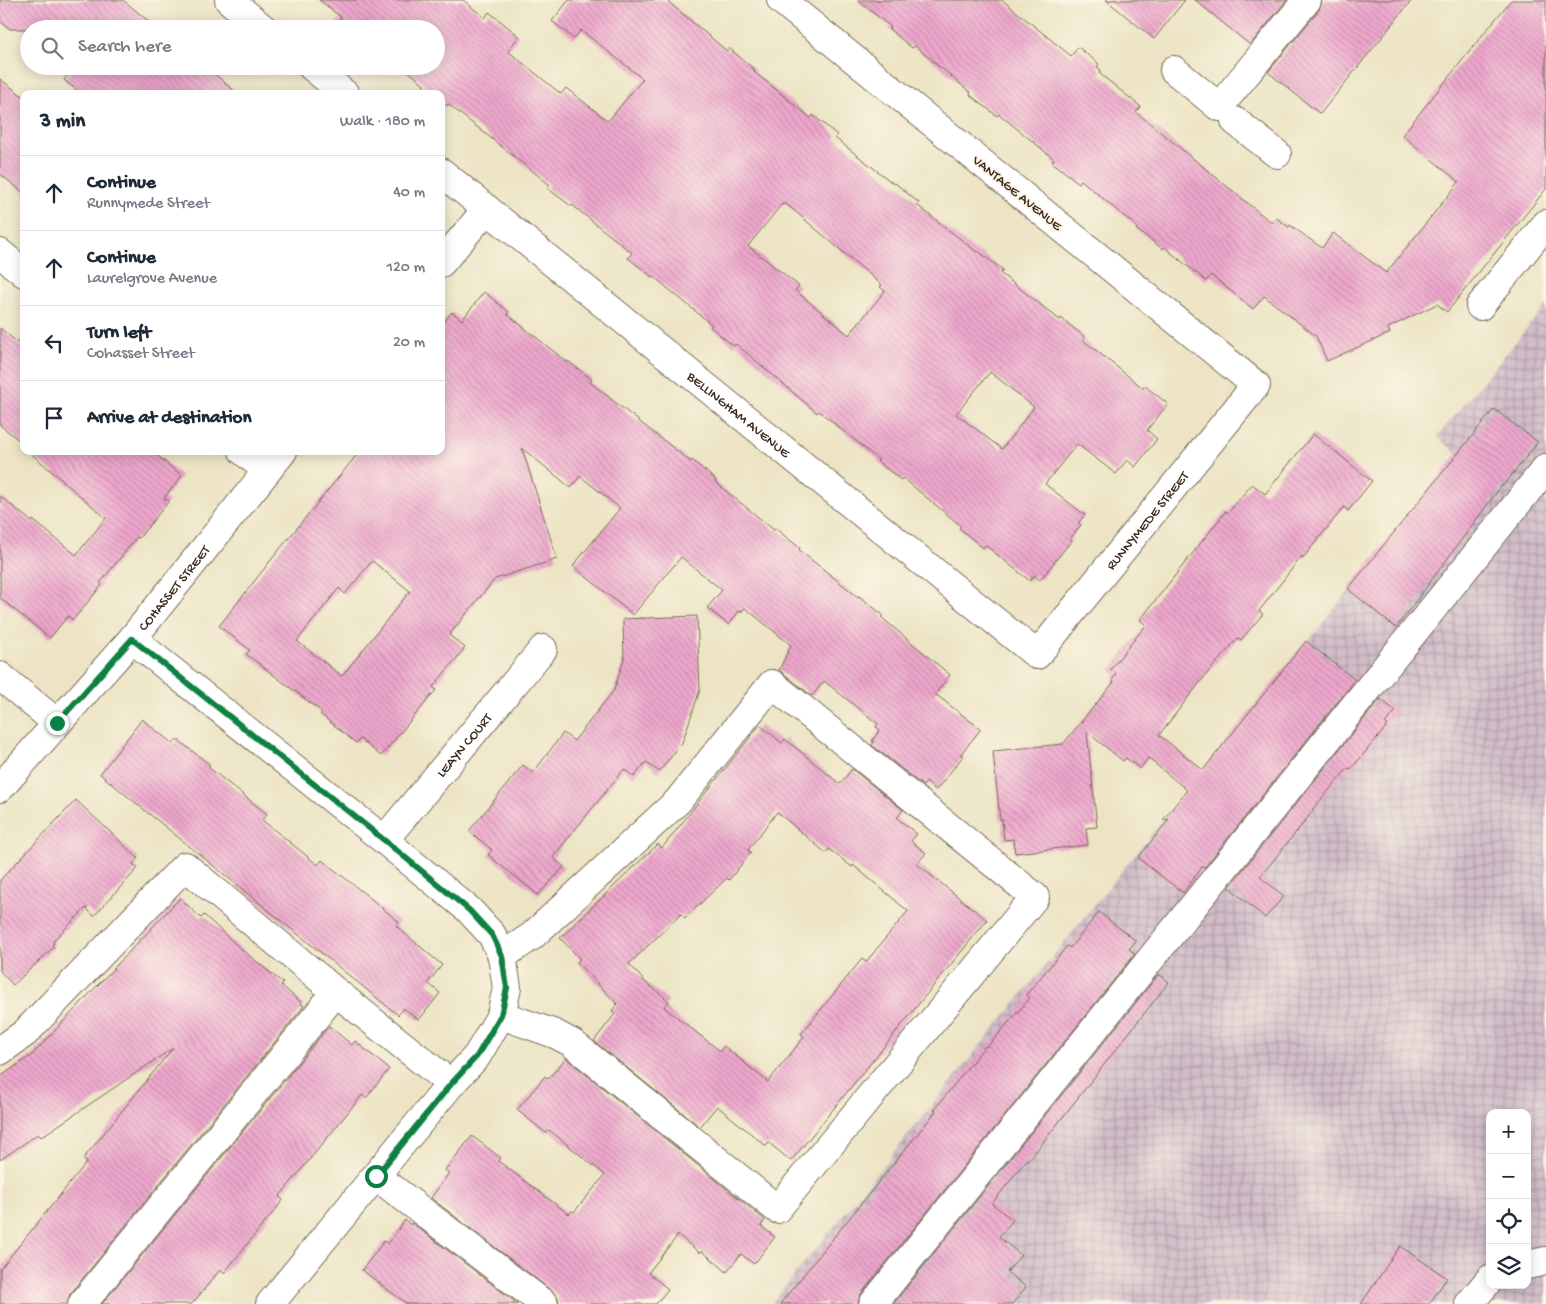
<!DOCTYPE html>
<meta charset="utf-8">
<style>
:root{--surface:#fff;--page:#f6f6f7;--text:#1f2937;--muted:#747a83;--line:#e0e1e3}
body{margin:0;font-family:"Gochi Hand",sans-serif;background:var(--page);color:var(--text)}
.controls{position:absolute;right:15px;bottom:15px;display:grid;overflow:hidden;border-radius:10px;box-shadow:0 2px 12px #0003}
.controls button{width:45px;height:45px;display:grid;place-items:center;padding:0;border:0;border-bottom:1px solid var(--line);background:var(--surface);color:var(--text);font:25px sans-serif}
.stop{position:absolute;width:15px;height:15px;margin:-11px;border:4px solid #0b8043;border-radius:50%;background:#fff}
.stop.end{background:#0b8043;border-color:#fff;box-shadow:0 1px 5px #0008}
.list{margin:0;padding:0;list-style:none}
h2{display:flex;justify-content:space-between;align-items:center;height:65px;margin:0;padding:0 20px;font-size:21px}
h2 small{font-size:16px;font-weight:400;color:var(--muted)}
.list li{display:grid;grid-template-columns:32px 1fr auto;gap:15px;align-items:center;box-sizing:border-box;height:75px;padding:0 20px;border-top:1px solid var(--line)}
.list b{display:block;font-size:19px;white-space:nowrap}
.list p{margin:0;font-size:16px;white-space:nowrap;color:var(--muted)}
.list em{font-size:16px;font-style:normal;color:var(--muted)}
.icon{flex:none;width:28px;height:28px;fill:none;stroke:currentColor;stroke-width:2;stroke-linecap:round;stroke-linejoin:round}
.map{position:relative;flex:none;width:1546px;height:1304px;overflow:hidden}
.search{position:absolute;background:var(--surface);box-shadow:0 2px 12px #0003;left:20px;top:20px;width:425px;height:55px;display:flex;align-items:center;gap:12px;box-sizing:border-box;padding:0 18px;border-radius:28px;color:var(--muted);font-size:19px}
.panel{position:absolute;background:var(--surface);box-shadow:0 2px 12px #0003;left:20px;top:90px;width:425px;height:365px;border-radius:10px}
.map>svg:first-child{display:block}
</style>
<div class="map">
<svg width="1546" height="1304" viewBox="0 0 1546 1304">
<defs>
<pattern id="industrial-grid" width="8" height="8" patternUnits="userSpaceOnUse" patternTransform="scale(1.25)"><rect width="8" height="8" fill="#d1bdc9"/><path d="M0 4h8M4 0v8" fill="none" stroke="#ab9aa3"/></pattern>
<pattern id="building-back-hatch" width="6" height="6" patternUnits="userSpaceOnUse" patternTransform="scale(1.25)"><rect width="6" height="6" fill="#eea7cd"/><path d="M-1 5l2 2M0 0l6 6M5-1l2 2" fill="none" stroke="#c288a6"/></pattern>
</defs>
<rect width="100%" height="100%" fill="#fcf5e5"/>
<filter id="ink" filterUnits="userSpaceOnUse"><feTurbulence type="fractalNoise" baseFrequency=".02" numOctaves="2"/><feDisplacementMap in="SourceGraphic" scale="10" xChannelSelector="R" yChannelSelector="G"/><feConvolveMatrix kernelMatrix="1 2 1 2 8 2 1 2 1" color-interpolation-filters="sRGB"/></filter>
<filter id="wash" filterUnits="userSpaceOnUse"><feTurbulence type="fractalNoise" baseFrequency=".0096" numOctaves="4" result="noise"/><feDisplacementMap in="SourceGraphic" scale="20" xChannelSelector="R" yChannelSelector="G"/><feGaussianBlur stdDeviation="1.12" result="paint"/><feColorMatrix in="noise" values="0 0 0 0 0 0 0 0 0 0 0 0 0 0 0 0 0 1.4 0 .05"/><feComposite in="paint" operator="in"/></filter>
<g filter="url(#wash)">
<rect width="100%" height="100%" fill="#ece4c4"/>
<path fill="url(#industrial-grid)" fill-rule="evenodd" d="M 1546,305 L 1546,1304 L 771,1304 L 1459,455 L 1437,437 ZM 1490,1113 L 1527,1113 L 1527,1285 L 1490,1285 Z"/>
<g id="blocks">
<g fill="url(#building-back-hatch)" fill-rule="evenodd">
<path d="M 0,0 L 123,0 L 158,29 L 10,29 L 0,21 Z"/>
<path d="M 319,0 L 463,0 L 485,18 L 489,12 L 519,36 L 508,51 L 561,94 L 566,88 L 608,121 L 643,79 L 581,30 L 574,39 L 552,21 L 569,0 L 666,0 L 727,51 L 729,48 L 755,70 L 754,72 L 811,118 L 813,115 L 837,135 L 835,138 L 894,184 L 895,183 L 919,203 L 917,205 L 977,252 L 978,251 L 1003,270 L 1000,273 L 1060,320 L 1061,318 L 1085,337 L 1083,340 L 1143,388 L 1145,386 L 1168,404 L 1147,430 L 1157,439 L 1135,467 L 1127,460 L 1116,474 L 1077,444 L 1045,484 L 1085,515 L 1078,523 L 1081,525 L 1070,539 L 1072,540 L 1040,580 L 1034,575 L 1030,581 L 985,545 L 983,548 L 959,528 L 961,526 L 903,478 L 901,480 L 877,461 L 879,460 L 819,411 L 817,413 L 736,344 L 734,346 L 710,327 L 712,325 L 653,276 L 652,277 L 628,258 L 632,253 L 572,205 L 571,206 L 547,188 L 550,185 L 448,104 L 447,106 L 441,101 L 441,94 L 432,94 L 423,86 L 424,84 L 402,66 L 436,66 L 436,29 L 332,29 L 341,17 ZM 785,203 L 882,285 L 880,287 L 885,291 L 849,335 L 795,290 L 799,286 L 748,246 L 782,204 L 783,205 ZM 990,372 L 1034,407 L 1002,449 L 956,414 Z"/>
<path d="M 857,0 L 1002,0 L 1071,56 L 1078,47 L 1099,64 L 1097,67 L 1101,70 L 1099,73 L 1141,107 L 1136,112 L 1272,223 L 1276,218 L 1289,227 L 1290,225 L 1322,248 L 1333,233 L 1386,273 L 1459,182 L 1402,135 L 1511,0 L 1546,0 L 1546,189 L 1447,312 L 1437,304 L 1388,328 L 1390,333 L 1327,361 L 1316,336 L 1264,296 L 1253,309 L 1211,275 L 1206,281 L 1164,247 L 1163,249 L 1136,229 L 1137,227 L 1081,180 L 1079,183 L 1052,162 L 1054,159 L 999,114 L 997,116 L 970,95 L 971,93 L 915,46 L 912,48 L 889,29 L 891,27 Z"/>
<path d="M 1106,0 L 1185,0 L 1154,39 Z"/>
<path d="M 1195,0 L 1287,0 L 1250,45 Z"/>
<path d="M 1322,0 L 1412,0 L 1320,114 L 1268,72 L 1319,10 Z"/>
<path d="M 75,66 L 205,66 L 238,94 L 82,94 L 64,80 Z"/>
<path d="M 0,79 L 24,97 L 24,193 L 0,174 Z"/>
<path d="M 484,292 L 509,312 L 507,314 L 567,362 L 568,361 L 592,380 L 590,382 L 631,415 L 691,462 L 692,460 L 716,480 L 715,482 L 774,530 L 776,529 L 800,548 L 799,550 L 858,597 L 859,596 L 883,615 L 881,617 L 950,675 L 935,694 L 981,729 L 960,755 L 964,755 L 936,790 L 926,782 L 923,786 L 872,745 L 874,742 L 872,741 L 880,730 L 876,727 L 878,724 L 824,681 L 812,696 L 779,670 L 791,645 L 745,608 L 741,612 L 739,611 L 729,625 L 707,608 L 722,590 L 681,557 L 633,615 L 573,566 L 620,508 L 580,476 L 571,488 L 522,448 L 557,559 L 495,579 L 449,635 L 465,648 L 433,687 L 436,690 L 381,756 L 360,739 L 356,743 L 320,714 L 322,712 L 246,654 L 250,650 L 219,626 L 275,555 L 360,451 L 441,451 L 441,325 L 452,312 L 462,320 ZM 372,561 L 410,591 L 342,676 L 297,641 L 339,588 L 345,594 Z"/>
<path d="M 0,328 L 24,348 L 24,444 L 0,425 Z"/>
<path d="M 1494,409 L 1538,442 L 1503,486 L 1502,485 L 1396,628 L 1348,589 Z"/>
<path d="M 1313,434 L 1372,481 L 1348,511 L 1344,507 L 1303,558 L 1302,556 L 1259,611 L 1263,614 L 1241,640 L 1238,638 L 1205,676 L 1159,735 L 1203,770 L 1306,641 L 1355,680 L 1205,867 L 1203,866 L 1183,893 L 1138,858 L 1169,819 L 1163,820 L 1187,790 L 1148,758 L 1140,769 L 1126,758 L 1123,761 L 1087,732 L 1097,827 L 1086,828 L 1088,845 L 1015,853 L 1013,839 L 1004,840 L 1002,819 L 1000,820 L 993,751 L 1063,744 L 1114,682 L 1112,680 L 1116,674 L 1110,670 L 1146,625 L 1140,620 L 1207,535 L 1226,511 L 1228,513 L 1252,484 L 1265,494 Z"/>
<path d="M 28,451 L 152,451 L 182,476 L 164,498 L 169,501 L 139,538 L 137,537 L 100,583 L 102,585 L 73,620 L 68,616 L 50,638 L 0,598 L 0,496 L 32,522 L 33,520 L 76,555 L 106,518 Z"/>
<path d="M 697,616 L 700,690 L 682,743 L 659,772 L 646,762 L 634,777 L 624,769 L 553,857 L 564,867 L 538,895 L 488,855 L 492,850 L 469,831 L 523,765 L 533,773 L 563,733 L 574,741 L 614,690 L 624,659 L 623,619 Z"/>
<path d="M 1380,699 L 1396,711 L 1385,723 L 1388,725 L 1351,769 L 1348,768 L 1312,810 L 1313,811 L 1260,877 L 1284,896 L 1265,918 L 1229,887 Z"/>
<path d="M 142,719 L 173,744 L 177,739 L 210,765 L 208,767 L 267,814 L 262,820 L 318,865 L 322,860 L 370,898 L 399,922 L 396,926 L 442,965 L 428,983 L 440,993 L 419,1020 L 404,1008 L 398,1015 L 100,774 Z"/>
<path d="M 760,725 L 782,743 L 785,739 L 840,784 L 852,769 L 903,810 L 897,818 L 917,834 L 911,841 L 926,853 L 917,864 L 987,920 L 791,1161 L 769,1143 L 766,1146 L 717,1106 L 700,1127 L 594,1041 L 615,1014 L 612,1011 L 617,1004 L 577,962 L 580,959 L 560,938 L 658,844 L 662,848 ZM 777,812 L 826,853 L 829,849 L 852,867 L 853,865 L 908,911 L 866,962 L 862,959 L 801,1034 L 804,1037 L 768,1082 L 724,1046 L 720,1051 L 664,1007 L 669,1001 L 646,983 L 629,964 L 681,914 L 685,918 L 727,878 L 729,880 L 751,852 L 748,850 Z"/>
<path d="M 76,800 L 138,858 L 133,864 L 138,868 L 94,916 L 86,908 L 53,941 L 54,943 L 52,945 L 54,947 L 13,985 L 0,971 L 0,880 Z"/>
<path d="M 180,898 L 201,918 L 204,915 L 241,949 L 283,983 L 281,985 L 302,1003 L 301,1004 L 304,1006 L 70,1294 L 67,1304 L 0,1304 L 0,1269 L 87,1162 L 83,1159 L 173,1048 L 41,1137 L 38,1134 L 0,1160 L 0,1077 L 32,1055 Z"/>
<path d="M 1099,912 L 1136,941 L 1129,949 L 1135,954 L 861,1294 L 858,1304 L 780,1304 L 936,1111 L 934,1110 L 985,1046 L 987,1047 L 1030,998 L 1026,995 L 1067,946 L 1070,948 Z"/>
<path d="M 1159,974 L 1169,982 L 1029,1160 L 1027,1159 L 992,1204 L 1013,1220 L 999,1237 L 1021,1255 L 1007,1272 L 1026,1287 L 1012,1304 L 893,1304 Z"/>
<path d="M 329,1026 L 352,1045 L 355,1041 L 389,1069 L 366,1098 L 362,1095 L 324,1142 L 279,1197 L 283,1200 L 224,1273 L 220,1270 L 192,1304 L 102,1304 Z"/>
<path d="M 566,1058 L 765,1220 L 761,1226 L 775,1237 L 754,1264 L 741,1254 L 727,1272 L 702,1251 L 700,1253 L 678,1235 L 648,1273 L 668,1289 L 656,1304 L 559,1304 L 558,1298 L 553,1292 L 431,1198 L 449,1173 L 445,1170 L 472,1136 L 501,1158 L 498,1161 L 569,1214 L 572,1211 L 574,1212 L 605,1175 L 549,1130 L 546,1133 L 517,1110 L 545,1076 L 548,1079 Z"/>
<path d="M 405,1220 L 411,1225 L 412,1223 L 518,1304 L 407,1304 L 362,1270 L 384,1241 L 388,1244 Z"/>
<path d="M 1400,1246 L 1447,1278 L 1429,1304 L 1361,1304 Z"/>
</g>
</g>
</g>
<g filter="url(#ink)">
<use href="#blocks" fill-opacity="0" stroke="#796b58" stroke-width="1"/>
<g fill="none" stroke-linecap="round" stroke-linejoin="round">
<g stroke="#796b58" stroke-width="30">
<g id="minor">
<path d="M 229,0 L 264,29"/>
<path d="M 311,66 L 345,94"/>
<path d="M 1174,70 L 1219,107 L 1307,0"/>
<path d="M 1235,121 L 1277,154"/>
<path id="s1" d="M 441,172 L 1037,655 L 1256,385 L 781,0"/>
<path d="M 0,253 L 24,273"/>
<path d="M 441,263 L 487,209"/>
<path d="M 1480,306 L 1546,224"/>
<path d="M 243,451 L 267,470"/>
<path d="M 132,639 L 384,840 L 469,910 L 492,935 L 502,956 L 507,988 L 501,1015 L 477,1056 L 451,1084 L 270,1304"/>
<path d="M 0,676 L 57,723"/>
<path id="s2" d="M 0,788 L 132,639 L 283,451"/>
<path id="s3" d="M 384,840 L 543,649"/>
<path d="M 501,1015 L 555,1034 L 572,1043 L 777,1209 L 1035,897 L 772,684 L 678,801 L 532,936 L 502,956"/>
<path d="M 0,1051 L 25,1033 L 185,866 L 336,992 L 451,1084"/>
<path d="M 376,1176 L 544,1304"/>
<path d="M 1527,1265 L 1546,1261"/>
<path d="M 82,1304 L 336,992"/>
<path d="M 873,1304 L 1546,468"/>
<path d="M 1469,1304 L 1490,1279"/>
</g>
</g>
<use href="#minor" stroke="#fff" stroke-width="28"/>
</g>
</g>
<g fill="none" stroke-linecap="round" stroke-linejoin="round" filter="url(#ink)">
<path stroke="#0b8043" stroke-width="6" d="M 57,723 L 132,639 L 384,840 L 469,910 L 492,935 L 502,956 L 507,988 L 501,1015 L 477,1056 L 451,1084 L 376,1176"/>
</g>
<g text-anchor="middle" stroke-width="4" stroke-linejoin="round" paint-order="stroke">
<g font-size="14" fill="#3b2a1e" stroke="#fcf5e5">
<text transform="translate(1018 192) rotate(39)" y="5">VANTAGE AVENUE</text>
<text dy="5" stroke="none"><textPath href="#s1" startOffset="384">BELLINGHAM AVENUE</textPath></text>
<text dy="5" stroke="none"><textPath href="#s1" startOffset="941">RUNNYMEDE STREET</textPath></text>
<text dy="5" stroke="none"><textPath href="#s2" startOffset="265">COHASSET STREET</textPath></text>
<text dy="5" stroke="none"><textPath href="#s3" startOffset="124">LEAYN COURT</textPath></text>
</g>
</g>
</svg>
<div class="controls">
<button>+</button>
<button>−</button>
<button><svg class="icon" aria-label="locate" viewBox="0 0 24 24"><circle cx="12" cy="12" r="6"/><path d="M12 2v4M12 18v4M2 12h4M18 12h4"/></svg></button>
<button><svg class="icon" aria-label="layers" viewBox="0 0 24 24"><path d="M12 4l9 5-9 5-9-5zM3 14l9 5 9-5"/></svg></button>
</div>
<div class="stop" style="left:376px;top:1176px"></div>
<div class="stop end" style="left:57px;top:723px"></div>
<div class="search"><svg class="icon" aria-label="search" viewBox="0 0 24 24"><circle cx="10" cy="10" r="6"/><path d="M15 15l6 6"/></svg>Search here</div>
<section class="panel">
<h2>3 min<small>Walk · 180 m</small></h2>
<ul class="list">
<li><svg class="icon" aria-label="ahead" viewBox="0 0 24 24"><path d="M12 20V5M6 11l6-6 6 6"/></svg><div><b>Continue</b><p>Runnymede Street</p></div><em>40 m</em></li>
<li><svg class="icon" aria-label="ahead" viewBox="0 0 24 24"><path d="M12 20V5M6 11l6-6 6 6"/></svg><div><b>Continue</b><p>Laurelgrove Avenue</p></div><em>120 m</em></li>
<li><svg class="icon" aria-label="left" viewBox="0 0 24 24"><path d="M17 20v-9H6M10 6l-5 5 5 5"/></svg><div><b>Turn left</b><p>Cohasset Street</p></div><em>20 m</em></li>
<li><svg class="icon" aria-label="arrive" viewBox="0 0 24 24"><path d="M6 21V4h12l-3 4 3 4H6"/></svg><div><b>Arrive at destination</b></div></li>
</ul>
</section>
</div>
